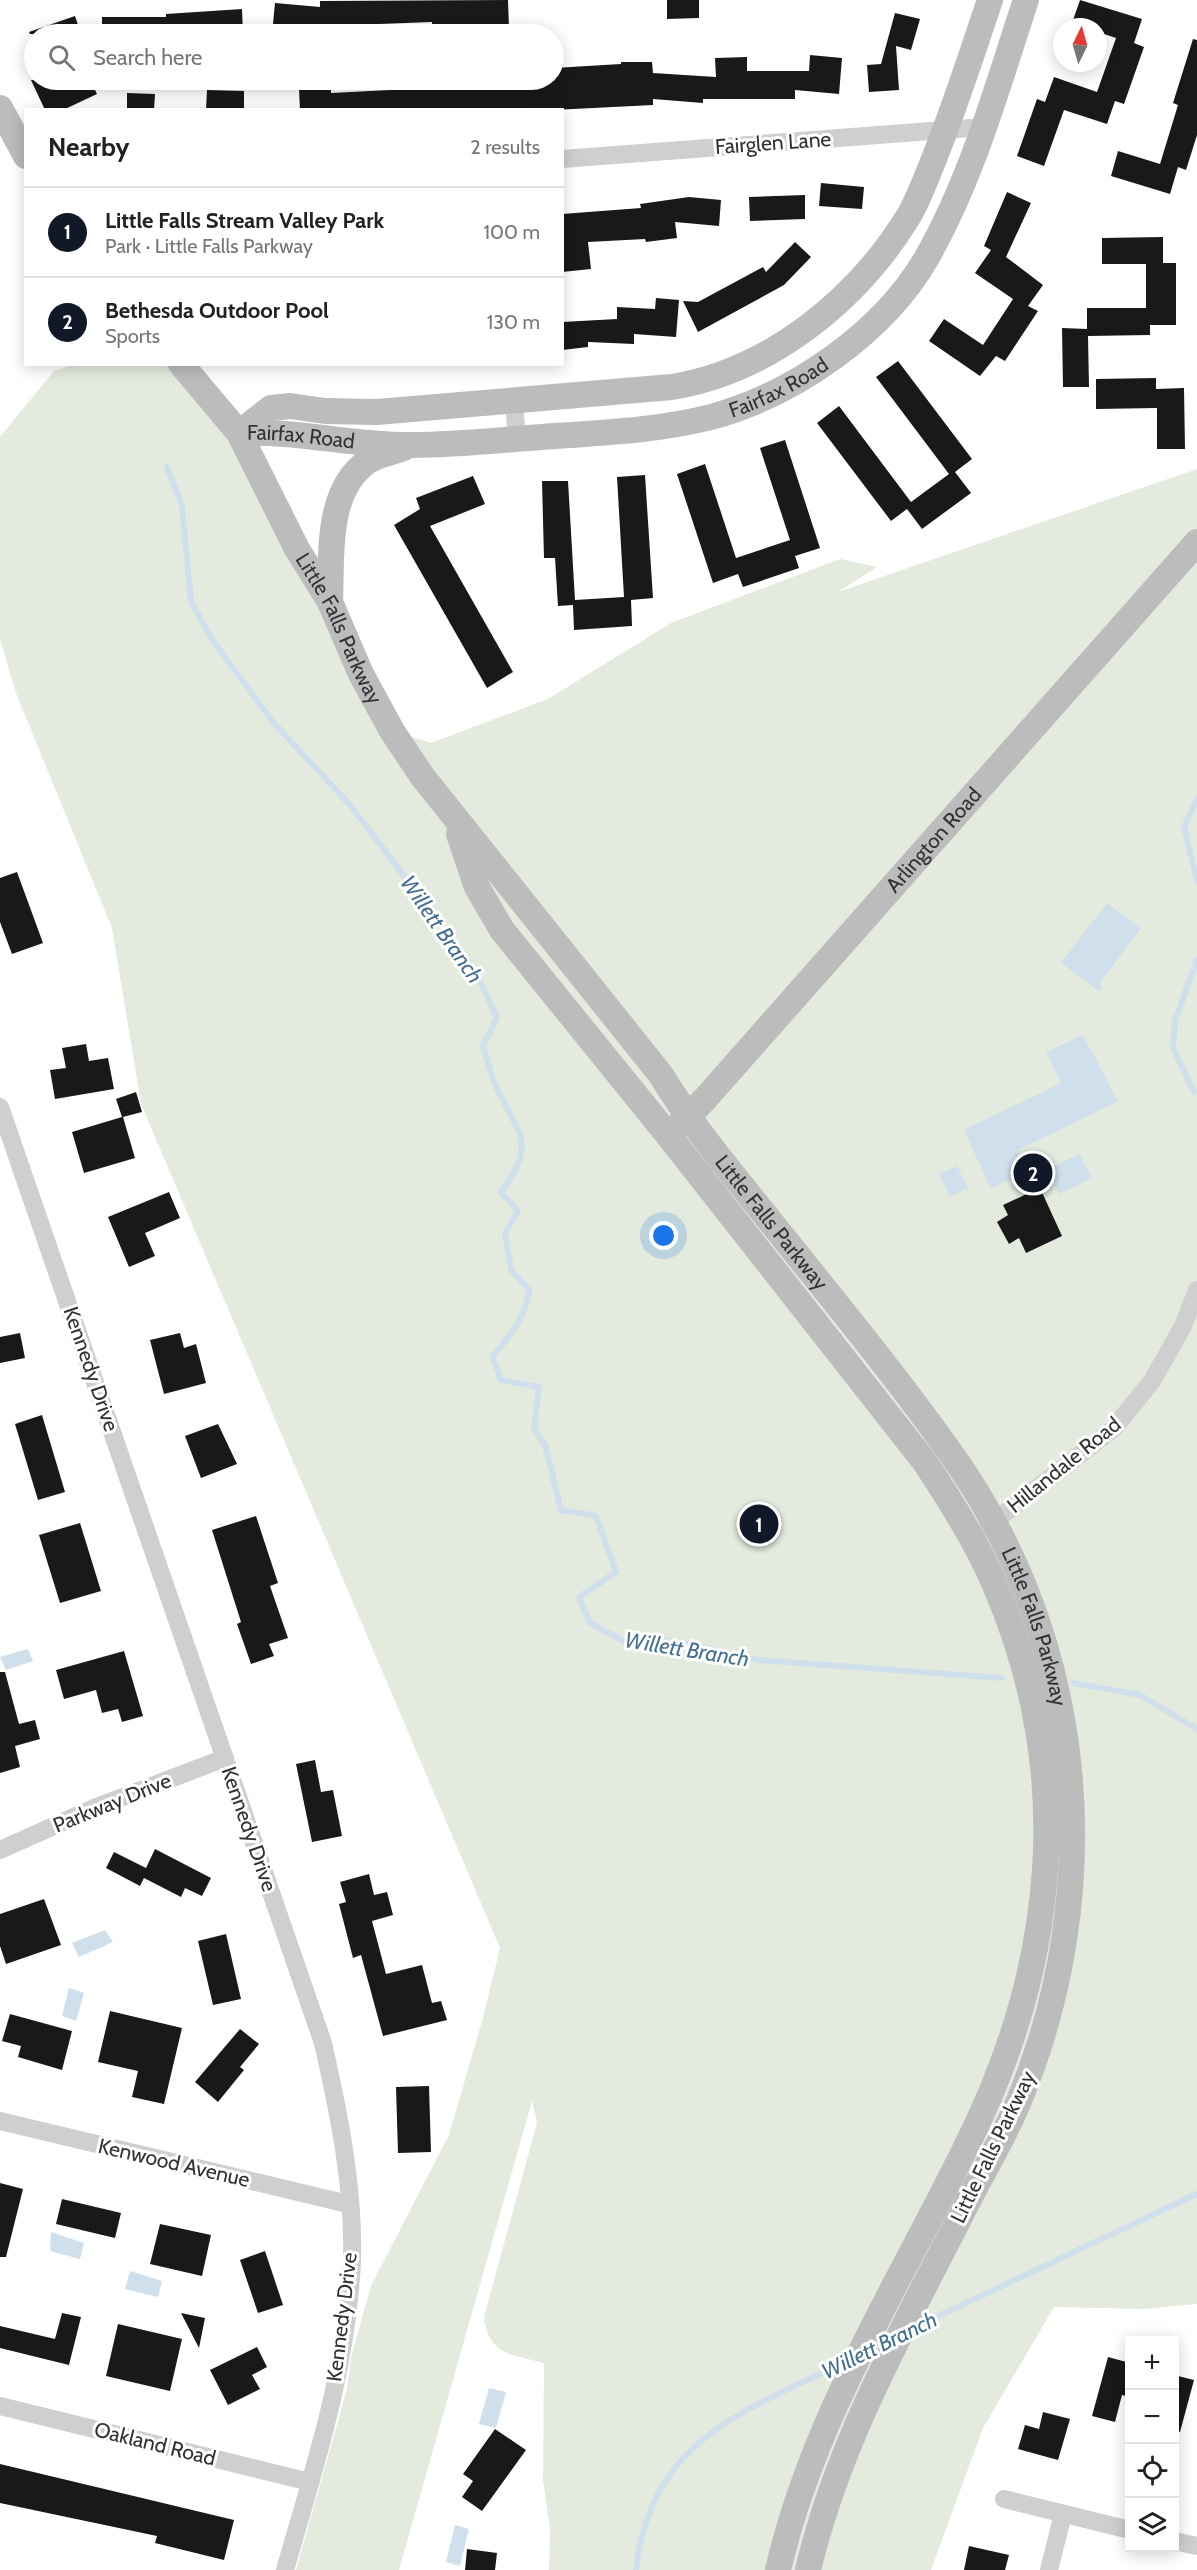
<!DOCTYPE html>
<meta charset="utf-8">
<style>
:root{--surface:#fff;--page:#f6f6f6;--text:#222;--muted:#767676;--line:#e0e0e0;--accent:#111827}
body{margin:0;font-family:Cabin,sans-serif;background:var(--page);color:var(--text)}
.controls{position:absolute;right:18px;bottom:18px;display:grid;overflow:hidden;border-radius:0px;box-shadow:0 3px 15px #0003}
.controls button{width:54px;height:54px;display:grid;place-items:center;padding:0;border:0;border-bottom:2px solid var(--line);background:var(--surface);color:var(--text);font:30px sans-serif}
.compass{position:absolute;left:1053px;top:18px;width:54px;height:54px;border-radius:50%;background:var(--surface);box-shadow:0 3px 15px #0003;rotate:5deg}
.you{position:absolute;left:664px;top:1236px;width:21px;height:21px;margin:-15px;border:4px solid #fff;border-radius:50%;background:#1a73e8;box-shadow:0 0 0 9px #1a73e833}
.badge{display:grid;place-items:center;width:39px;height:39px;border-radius:50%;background:var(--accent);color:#fff;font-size:20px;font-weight:700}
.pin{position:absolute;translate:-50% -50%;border:3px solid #fff;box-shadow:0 2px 6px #0006}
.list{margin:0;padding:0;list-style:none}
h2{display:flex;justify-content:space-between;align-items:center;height:78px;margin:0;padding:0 24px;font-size:26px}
h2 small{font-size:20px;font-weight:400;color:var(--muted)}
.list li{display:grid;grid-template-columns:39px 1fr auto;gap:18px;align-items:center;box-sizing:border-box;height:90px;padding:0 24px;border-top:2px solid var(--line)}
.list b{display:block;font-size:22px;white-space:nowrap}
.list p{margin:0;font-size:20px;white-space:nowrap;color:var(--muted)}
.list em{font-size:20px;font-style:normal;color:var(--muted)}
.icon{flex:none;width:33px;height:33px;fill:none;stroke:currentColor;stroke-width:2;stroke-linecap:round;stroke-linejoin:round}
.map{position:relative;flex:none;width:1197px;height:2570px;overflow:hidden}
.search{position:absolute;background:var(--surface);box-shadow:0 3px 15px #0003;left:24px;top:24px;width:540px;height:66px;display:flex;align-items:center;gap:15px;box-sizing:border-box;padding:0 21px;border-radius:33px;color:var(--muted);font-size:22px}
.panel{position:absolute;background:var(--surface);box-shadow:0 3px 15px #0003;left:24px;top:108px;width:540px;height:258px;border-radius:0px}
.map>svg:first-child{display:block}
</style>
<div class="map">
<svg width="1197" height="2570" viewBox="0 0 1197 2570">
<rect width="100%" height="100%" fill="#fff"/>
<path fill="#e4eade" d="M 73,365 L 179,365 L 239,433 L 392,731 L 431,743 L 548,699 L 671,623 L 840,559 L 877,567 L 838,592 L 1197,469 L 1197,2304 L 1142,2309 L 1054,2307 L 983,2428 L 931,2570 L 549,2570 L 550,2529 L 543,2480 L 544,2363 C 512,2354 489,2356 484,2317 L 537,2123 L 532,2101 L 399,2570 L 296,2570 L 347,2389 L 351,2357 L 371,2286 L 449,2135 L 483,2018 L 500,1948 L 141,1104 L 112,928 L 16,693 L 0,639 L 0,437 L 54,371 Z"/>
<g fill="#cfdfec">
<path d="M 1107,903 L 1141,928 L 1099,984 L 1103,987 L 1100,992 L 1061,963 Z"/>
<path d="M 1083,1035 L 1118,1101 L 1018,1150 L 1028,1170 L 991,1189 L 964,1130 L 1061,1083 L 1046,1052 Z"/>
<path d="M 1079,1154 L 1092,1178 L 1059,1194 L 1047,1169 Z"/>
<path d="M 957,1166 L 968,1188 L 950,1197 L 939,1174 Z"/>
<path d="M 28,1649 L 33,1661 L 6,1670 L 0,1657 Z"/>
<path d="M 105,1930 L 113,1942 L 79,1957 L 72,1943 Z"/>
<path d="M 69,1988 L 84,1993 L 76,2021 L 62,2016 Z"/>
<path d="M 51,2232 L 84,2243 L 80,2259 L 50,2251 Z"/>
<path d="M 130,2271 L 162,2281 L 158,2297 L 125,2289 Z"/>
<path d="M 489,2388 L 506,2392 L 496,2428 L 479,2424 Z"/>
<path d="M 455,2525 L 469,2529 L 460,2566 L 446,2562 Z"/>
</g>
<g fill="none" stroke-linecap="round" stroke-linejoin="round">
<g stroke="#cfdfec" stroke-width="6">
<path d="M 167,467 L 182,506 L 191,602 L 213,641 L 273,722 L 350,805 L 456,944 L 477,974 L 497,1018 L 483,1046 C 488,1060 491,1077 498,1091 C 521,1136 536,1145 501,1192 L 518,1211 L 505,1233 L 511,1270 L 529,1290 C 526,1318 509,1337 492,1357 L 501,1380 L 539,1387 L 534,1429 L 545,1445 L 561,1510 L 596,1516 L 616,1572 L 579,1597 L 590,1623 L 629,1644 L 647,1638 L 685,1643 L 758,1660 L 1002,1678"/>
<path d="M 1197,799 L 1184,827 L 1197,881"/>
<path d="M 1194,1092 L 1173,1048 L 1175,1021 L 1197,960"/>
<path d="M 1073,1683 L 1140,1695 L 1197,1729"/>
<path d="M 913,2328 L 1197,2194"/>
<path d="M 636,2570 C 651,2438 744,2412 847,2361"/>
</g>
</g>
<g fill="#191919">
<path d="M 508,0 L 509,28 L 432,31 L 432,22 L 353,25 L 353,28 L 308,30 L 308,34 L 272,34 L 275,3 L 320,7 L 320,1 Z"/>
<path d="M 667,0 L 699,0 L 699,18 L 667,19 Z"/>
<path d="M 1080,0 L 1142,19 L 1134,43 L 1144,47 L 1124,104 L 1115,101 L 1107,124 L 1064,110 L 1044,166 L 1017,156 L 1037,99 L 1045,102 L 1054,77 L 1097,92 L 1116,38 L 1098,32 L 1098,27 L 1083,27 L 1072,23 Z"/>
<path d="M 242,9 L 243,34 L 102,34 L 102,17 L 166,17 L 166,14 Z"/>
<path d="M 895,13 L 920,19 L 911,50 L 896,46 L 899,90 L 869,92 L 867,65 L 881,64 Z"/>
<path d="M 75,16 L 81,34 L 30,34 L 29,32 Z"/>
<path d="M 1193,39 L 1197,40 L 1197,135 L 1186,170 L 1178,167 L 1170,194 L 1111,176 L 1118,151 L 1160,164 L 1178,105 L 1173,103 Z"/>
<path d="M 810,55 L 842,58 L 839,94 L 795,90 L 795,99 L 703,99 L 703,103 L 653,99 L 653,105 L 553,110 L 300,110 L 299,89 L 331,88 L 331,93 L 390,90 L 389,80 L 554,80 L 554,68 L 621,64 L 621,62 L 652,62 L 653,73 L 716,77 L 715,58 L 747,57 L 747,71 L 809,71 Z"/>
<path d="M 31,80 L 90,80 L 97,94 L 63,110 L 45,110 Z"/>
<path d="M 207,90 L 244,91 L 244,110 L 206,110 Z"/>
<path d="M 127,93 L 155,94 L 154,110 L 127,110 Z"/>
<path d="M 821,183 L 864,187 L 862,209 L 819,206 Z"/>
<path d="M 1007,192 L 1031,203 L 1006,257 L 1043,285 L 1028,306 L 1038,311 L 1005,361 L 996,356 L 980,376 L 929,341 L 944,319 L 983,345 L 1013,299 L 975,273 L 991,250 L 984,246 Z"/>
<path d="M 805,195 L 805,219 L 750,221 L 749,197 Z"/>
<path d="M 689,197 L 721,200 L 719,226 L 675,222 L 677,238 L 646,242 L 645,239 L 588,242 L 591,269 L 562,272 L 562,214 L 641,208 L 640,204 Z"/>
<path d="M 1163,237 L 1163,263 L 1176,263 L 1176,325 L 1150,325 L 1150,335 L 1088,336 L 1089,387 L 1063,387 L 1062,328 L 1087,329 L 1087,308 L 1146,308 L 1146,264 L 1102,264 L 1102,238 Z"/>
<path d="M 795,242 L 811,257 L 784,285 L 698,332 L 683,301 L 698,302 L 763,267 L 766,272 Z"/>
<path d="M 656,298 L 679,300 L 676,337 L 634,334 L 634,344 L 588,342 L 588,347 L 562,350 L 562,322 L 617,319 L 617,307 L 655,309 Z"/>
<path d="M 898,361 L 972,459 L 955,472 L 971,493 L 922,529 L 907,509 L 891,521 L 817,423 L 839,406 L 911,502 L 949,474 L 876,377 Z"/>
<path d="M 1156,378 L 1156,389 L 1184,388 L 1185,449 L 1157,449 L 1157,408 L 1096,409 L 1096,379 Z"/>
<path d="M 785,440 L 820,548 L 795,556 L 799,568 L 743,587 L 738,574 L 713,583 L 677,474 L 705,464 L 736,558 L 790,540 L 760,448 Z"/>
<path d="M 645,475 L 653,598 L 631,600 L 632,626 L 574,630 L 573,605 L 558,606 L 555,558 L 544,558 L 542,481 L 568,481 L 575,600 L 624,597 L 617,477 Z"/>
<path d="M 473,476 L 485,504 L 430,526 L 513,672 L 487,688 L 394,525 L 420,509 L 416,498 Z"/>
<path d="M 17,872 L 43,943 L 12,954 L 0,922 L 0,878 Z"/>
<path d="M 86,1044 L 89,1061 L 108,1058 L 114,1089 L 55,1099 L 50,1070 L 66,1068 L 62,1048 Z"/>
<path d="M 136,1092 L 142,1112 L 123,1117 L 135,1158 L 84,1173 L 72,1132 L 122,1117 L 116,1099 Z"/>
<path d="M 1040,1188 L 1062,1236 L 1026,1253 L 1019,1238 L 1009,1244 L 997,1222 L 1008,1215 L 1003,1205 Z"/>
<path d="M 169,1192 L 180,1218 L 145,1233 L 155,1256 L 129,1267 L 108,1217 Z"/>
<path d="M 20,1333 L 25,1358 L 0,1363 L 0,1337 Z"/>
<path d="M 180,1333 L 184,1348 L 196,1344 L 206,1383 L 164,1394 L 150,1340 Z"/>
<path d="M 42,1415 L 65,1492 L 38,1500 L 15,1424 Z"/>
<path d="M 218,1424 L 237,1464 L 201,1478 L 185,1436 Z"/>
<path d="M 256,1516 L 278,1583 L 270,1586 L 288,1638 L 269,1644 L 274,1656 L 251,1664 L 237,1624 L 241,1622 L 212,1530 Z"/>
<path d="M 80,1523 L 101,1591 L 60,1603 L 39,1535 Z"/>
<path d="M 124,1651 L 143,1716 L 122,1722 L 118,1709 L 102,1713 L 96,1690 L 64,1699 L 56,1670 Z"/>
<path d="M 0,1672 L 5,1672 L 19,1724 L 35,1720 L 40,1739 L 15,1746 L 20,1767 L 0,1773 Z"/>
<path d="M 315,1760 L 321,1792 L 333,1790 L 342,1836 L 312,1842 L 296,1764 Z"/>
<path d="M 155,1849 L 211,1878 L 202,1896 L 185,1888 L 181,1897 L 144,1878 L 140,1886 L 106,1868 L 114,1852 L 146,1868 Z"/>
<path d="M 369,1874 L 374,1895 L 387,1892 L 393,1915 L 372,1921 L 386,1974 L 422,1965 L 432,2003 L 441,2001 L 447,2020 L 383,2036 L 361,1955 L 353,1958 L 339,1904 L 346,1902 L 340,1882 Z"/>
<path d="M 44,1899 L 61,1945 L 6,1964 L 0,1946 L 0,1914 Z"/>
<path d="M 226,1934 L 241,1999 L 213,2005 L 198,1941 Z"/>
<path d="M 110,2011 L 182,2028 L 164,2104 L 132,2097 L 138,2071 L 98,2062 Z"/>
<path d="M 10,2014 L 72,2031 L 62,2070 L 18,2057 L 21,2046 L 2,2041 Z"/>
<path d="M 240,2029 L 259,2044 L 240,2067 L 244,2070 L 218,2102 L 195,2082 Z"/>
<path d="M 429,2086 L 431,2152 L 398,2153 L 396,2087 Z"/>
<path d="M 0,2183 L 23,2189 L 6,2257 L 0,2257 Z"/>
<path d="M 62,2199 L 121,2213 L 115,2238 L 56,2224 Z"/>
<path d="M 160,2224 L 211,2235 L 202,2276 L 150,2264 Z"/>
<path d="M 265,2251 L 283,2305 L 258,2313 L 240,2260 Z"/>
<path d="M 62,2313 L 81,2317 L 69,2365 L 0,2348 L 0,2326 L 55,2339 Z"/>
<path d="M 181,2313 L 205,2318 L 199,2348 Z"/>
<path d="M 118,2324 L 182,2339 L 170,2391 L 106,2376 Z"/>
<path d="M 257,2347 L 267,2367 L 252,2375 L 260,2389 L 228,2405 L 210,2370 Z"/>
<path d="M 1108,2357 L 1130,2363 L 1130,2397 L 1122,2395 L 1115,2422 L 1092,2416 Z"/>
<path d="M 1174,2375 L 1194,2380 L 1180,2432 L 1174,2431 Z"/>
<path d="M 1043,2412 L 1070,2419 L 1058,2460 L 1018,2449 L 1025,2425 L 1039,2429 Z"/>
<path d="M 495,2429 L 526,2450 L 482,2511 L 462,2497 L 473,2481 L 463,2474 Z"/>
<path d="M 0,2464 L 234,2520 L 224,2560 L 155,2543 L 157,2536 L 0,2503 Z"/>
<path d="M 969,2546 L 1009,2555 L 1005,2570 L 964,2570 Z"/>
<path d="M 467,2549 L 497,2553 L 495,2570 L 465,2570 Z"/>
</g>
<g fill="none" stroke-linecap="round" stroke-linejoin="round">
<g stroke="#cfcfcf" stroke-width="18">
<path d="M 562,159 L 984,127"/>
<path d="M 514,402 L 517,439"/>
<path d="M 0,1107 L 323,2043 C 339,2114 354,2187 352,2259 C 348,2366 314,2469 285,2570"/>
<path d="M 986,1528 L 1114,1428 L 1152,1381 L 1183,1326 L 1197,1290"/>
<path d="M 0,1850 L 94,1808 L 225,1758"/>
<path d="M 0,2121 L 348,2204"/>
<path d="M 0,2406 L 310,2482"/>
<path d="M 1004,2499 L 1130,2530"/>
<path d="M 1174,2541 L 1197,2546"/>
<path d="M 1049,2570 L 1063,2514"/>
</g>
<g stroke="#bcbcbc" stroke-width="26">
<path d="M 0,108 L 26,156"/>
<path id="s1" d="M 181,364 L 239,433 L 297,549 L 330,602 L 361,674 L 392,731 L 422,776 L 661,1075 C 692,1126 729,1170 766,1216 C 829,1295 894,1373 952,1455 C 1087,1645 1107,1890 1018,2103 C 1004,2137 985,2168 968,2201 C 908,2320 839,2439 808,2570"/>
<path id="s2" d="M 239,433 C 297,430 355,446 413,445 C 456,445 499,440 542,437 C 598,433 656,431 711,417 C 793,395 883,333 926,259 C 972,179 997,87 1026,0"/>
<path d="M 239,433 L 271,408 L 290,406 L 325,411 L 377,412 L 672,387 C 770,371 857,300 908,217 C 919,199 926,178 934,159 C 955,107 972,53 990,0"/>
<path d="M 330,602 C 332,556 325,491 368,461 C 378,455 393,452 404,448"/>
<path d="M 459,834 L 477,887 L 502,930 L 668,1135 L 924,1461 C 951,1501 976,1541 995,1585 C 1076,1773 1057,1965 967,2145 C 899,2284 813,2418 778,2570"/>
<path id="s3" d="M 675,1129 L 705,1099 L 1197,542"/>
</g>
</g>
<g text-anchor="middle" stroke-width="6" stroke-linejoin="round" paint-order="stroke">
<g font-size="21" fill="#323232" stroke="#fff">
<text transform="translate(773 143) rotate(-4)" y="7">Fairglen Lane</text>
<text dy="7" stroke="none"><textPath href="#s2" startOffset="548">Fairfax Road</textPath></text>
<text dy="7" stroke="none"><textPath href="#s2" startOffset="62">Fairfax Road</textPath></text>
<text dy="7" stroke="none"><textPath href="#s1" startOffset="310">Little Falls Parkway</textPath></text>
<text dy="7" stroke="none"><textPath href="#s3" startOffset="388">Arlington Road</textPath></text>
<text dy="7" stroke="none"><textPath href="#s1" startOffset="1047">Little Falls Parkway</textPath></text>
<text transform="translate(91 1369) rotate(71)" y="7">Kennedy Drive</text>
<text transform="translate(1064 1465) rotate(-39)" y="7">Hillandale Road</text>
<text dy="7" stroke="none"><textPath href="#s1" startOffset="1533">Little Falls Parkway</textPath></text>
<text transform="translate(112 1803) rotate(-22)" y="7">Parkway Drive</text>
<text transform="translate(249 1829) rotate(71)" y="7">Kennedy Drive</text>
<text transform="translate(993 2147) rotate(-64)" y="7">Little Falls Parkway</text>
<text transform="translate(174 2163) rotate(13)" y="7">Kenwood Avenue</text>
<text transform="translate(342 2317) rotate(-83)" y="7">Kennedy Drive</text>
<text transform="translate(155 2444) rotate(14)" y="7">Oakland Road</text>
</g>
<g font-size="22" font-style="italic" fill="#436f91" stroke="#fff">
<text transform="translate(442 929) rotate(55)" y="8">Willett Branch</text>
<text transform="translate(687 1649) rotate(9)" y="8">Willett Branch</text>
<text transform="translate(879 2345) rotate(-26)" y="8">Willett Branch</text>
</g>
</g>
</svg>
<div class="controls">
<button>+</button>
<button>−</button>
<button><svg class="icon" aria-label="locate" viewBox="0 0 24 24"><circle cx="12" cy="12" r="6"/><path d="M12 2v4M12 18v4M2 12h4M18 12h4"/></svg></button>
<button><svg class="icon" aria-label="layers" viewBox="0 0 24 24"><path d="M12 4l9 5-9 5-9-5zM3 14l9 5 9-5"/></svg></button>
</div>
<svg class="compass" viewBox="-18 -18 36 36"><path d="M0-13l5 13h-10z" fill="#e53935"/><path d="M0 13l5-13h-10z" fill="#767676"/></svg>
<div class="you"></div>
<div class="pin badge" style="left:759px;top:1524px">1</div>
<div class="pin badge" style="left:1033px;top:1173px">2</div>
<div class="search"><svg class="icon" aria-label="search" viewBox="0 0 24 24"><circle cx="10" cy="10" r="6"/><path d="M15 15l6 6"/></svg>Search here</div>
<section class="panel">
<h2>Nearby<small>2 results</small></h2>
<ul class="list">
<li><span class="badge">1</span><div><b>Little Falls Stream Valley Park</b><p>Park · Little Falls Parkway</p></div><em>100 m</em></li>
<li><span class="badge">2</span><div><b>Bethesda Outdoor Pool</b><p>Sports</p></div><em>130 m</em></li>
</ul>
</section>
</div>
